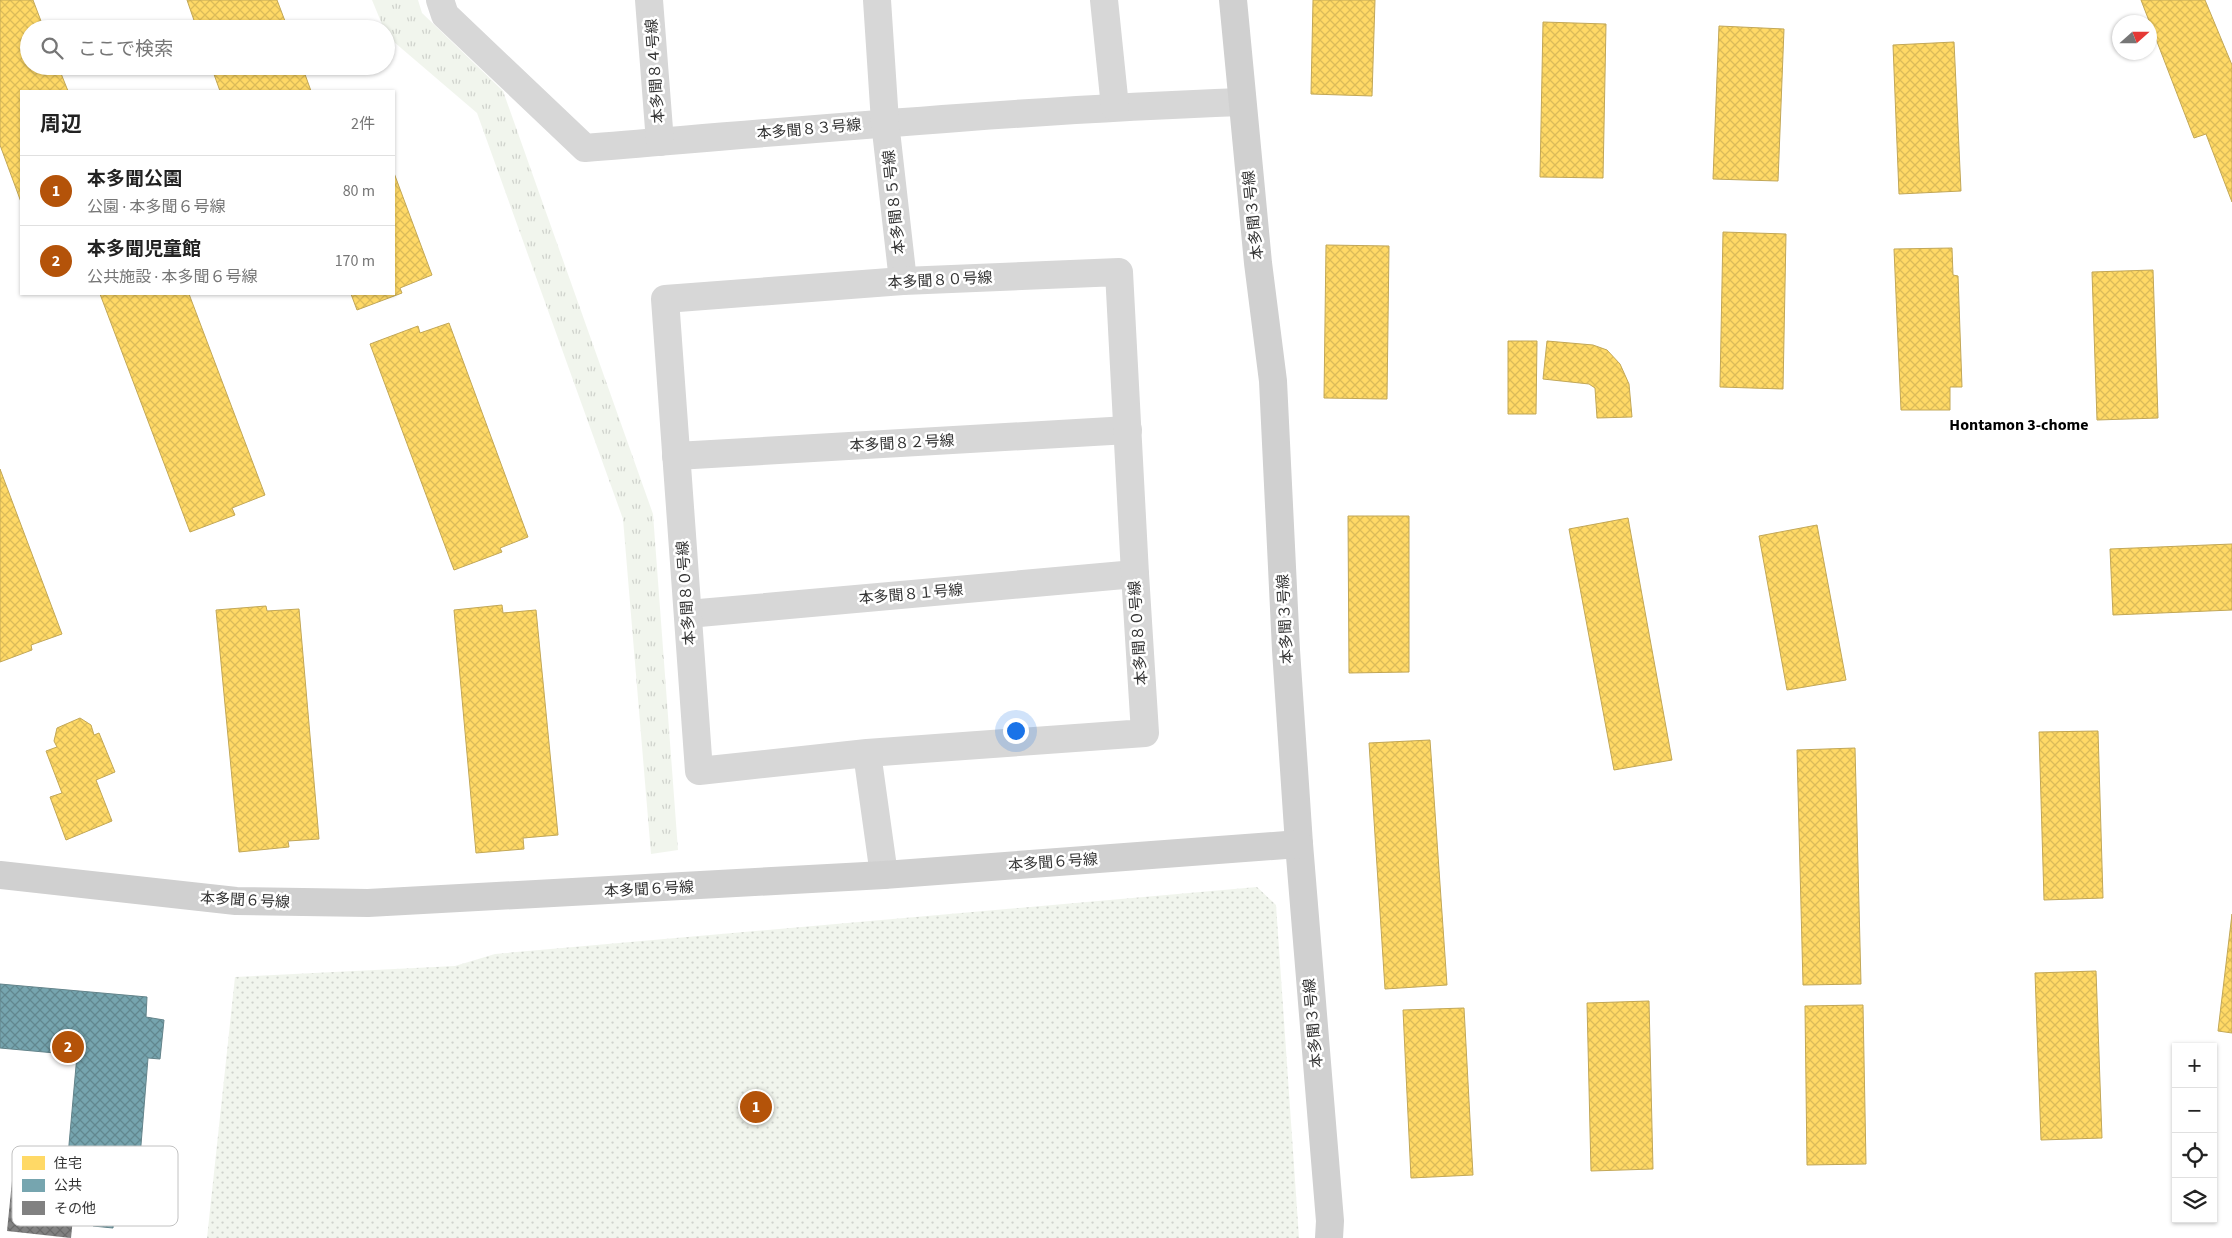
<!DOCTYPE html>
<html lang="ja">
<meta charset="utf-8">
<style>
:root{--surface:#fff;--page:#f6f6f6;--text:#222;--muted:#767676;--line:#e0e0e0;--accent:#b45309}
body{margin:0;font-family:"Source Sans 3","Noto Sans JP",sans-serif;background:var(--page);color:var(--text)}
.controls{position:absolute;right:15px;bottom:15px;display:grid;overflow:hidden;border-radius:0px;box-shadow:0 1px 4px #0004}
.controls button{width:45px;height:45px;display:grid;place-items:center;padding:0;border:0;border-bottom:1px solid var(--line);background:var(--surface);color:var(--text);font:25px sans-serif}
.compass{position:absolute;left:2112px;top:15px;width:45px;height:45px;border-radius:50%;background:var(--surface);box-shadow:0 1px 4px #0004;rotate:69deg}
.you{position:absolute;left:1015px;top:730px;width:18px;height:18px;margin:-12px;border:4px solid #fff;border-radius:50%;background:#1a73e8;box-shadow:0 0 0 8px #1a73e833}
.badge{display:grid;place-items:center;width:32px;height:32px;border-radius:50%;background:var(--accent);color:#fff;font-size:16px;font-weight:700}
.pin{position:absolute;translate:-50% -50%;border:2px solid #fff;box-shadow:0 1px 5px #0006}
.list{margin:0;padding:0;list-style:none}
h2{display:flex;justify-content:space-between;align-items:center;height:65px;margin:0;padding:0 20px;font-size:21px}
h2 small{font-size:16px;font-weight:400;color:var(--muted)}
.list li{display:grid;grid-template-columns:32px 1fr auto;gap:15px;align-items:center;box-sizing:border-box;height:70px;padding:0 20px;border-top:1px solid var(--line)}
.list b{display:block;font-size:19px;white-space:nowrap}
.list p{margin:0;font-size:16px;white-space:nowrap;color:var(--muted)}
.list em{font-size:16px;font-style:normal;color:var(--muted)}
.icon{flex:none;width:28px;height:28px;fill:none;stroke:currentColor;stroke-width:2;stroke-linecap:round;stroke-linejoin:round}
.map{position:relative;flex:none;width:2232px;height:1238px;overflow:hidden}
.search{position:absolute;background:var(--surface);box-shadow:0 1px 4px #0004;left:20px;top:20px;width:375px;height:55px;display:flex;align-items:center;gap:12px;box-sizing:border-box;padding:0 18px;border-radius:28px;color:var(--muted);font-size:19px}
.panel{position:absolute;background:var(--surface);box-shadow:0 1px 4px #0004;left:20px;top:90px;width:375px;height:205px;border-radius:0px}
.map>svg:first-child{display:block}
</style>
<div class="map">
<svg width="2232" height="1238" viewBox="0 0 2232 1238">
<defs>
<pattern id="grass-tufts" width="24" height="20" patternUnits="userSpaceOnUse" patternTransform="scale(1.25)"><rect width="24" height="20" fill="#f1f5ed"/><path d="M3 7l-1-3M5 7V3M7 7l1-3M15 17l-1-3M17 17v-4M19 17l1-3" fill="none" stroke="#cfd2cc"/></pattern>
<pattern id="park-dots" width="8" height="8" patternUnits="userSpaceOnUse" patternTransform="scale(1.25)"><rect width="8" height="8" fill="#f1f5ed"/><path d="M2 2h.1M6 6h.1" fill="none" stroke="#cfd2cc" stroke-width="1.8" stroke-linecap="round"/></pattern>
<pattern id="homes-cross-hatch" width="8" height="8" patternUnits="userSpaceOnUse" patternTransform="scale(1.25)"><rect width="8" height="8" fill="#ffd966"/><path d="M0 0l8 8M0 8l8-8" fill="none" stroke="#dbbb59"/></pattern>
<pattern id="public-cross-hatch" width="8" height="8" patternUnits="userSpaceOnUse" patternTransform="scale(1.25)"><rect width="8" height="8" fill="#76a5af"/><path d="M0 0l8 8M0 8l8-8" fill="none" stroke="#61878f"/></pattern>
<pattern id="building-cross-hatch" width="8" height="8" patternUnits="userSpaceOnUse" patternTransform="scale(1.25)"><rect width="8" height="8" fill="#818181"/><path d="M0 0l8 8M0 8l8-8" fill="none" stroke="#6a6a6a"/></pattern>
</defs>
<rect width="100%" height="100%" fill="#fff"/>
<path fill="url(#grass-tufts)" d="M 372,0 L 418,0 L 422,13 L 503,91 L 653,514 L 678,850 L 651,854 L 623,519 L 477,113 L 387,36 L 386,29 L 384,29 Z"/>
<path fill="url(#park-dots)" d="M 1257,887 L 1276,905 L 1299,1238 L 207,1238 L 235,977 L 455,966 L 495,954 Z"/>
<g fill="url(#homes-cross-hatch)" stroke="#c2a757">
<path d="M 0,0 L 33,0 L 44,29 L 29,29 L 29,66 L 58,66 L 68,91 L 21,91 L 21,202 L 0,145 Z"/>
<path d="M 187,0 L 277,0 L 288,29 L 197,29 Z"/>
<path d="M 1313,0 L 1375,0 L 1372,96 L 1311,94 Z"/>
<path d="M 2141,0 L 2205,0 L 2232,65 L 2232,202 L 2206,134 L 2194,138 Z"/>
<path d="M 1543,22 L 1606,24 L 1603,178 L 1540,177 Z"/>
<path d="M 1719,26 L 1784,29 L 1778,181 L 1713,179 Z"/>
<path d="M 1954,42 L 1961,191 L 1899,194 L 1893,45 Z"/>
<path d="M 211,66 L 302,66 L 311,91 L 220,91 Z"/>
<path d="M 394,173 L 432,275 L 400,288 L 402,293 L 357,310 L 351,294 L 394,294 Z"/>
<path d="M 1723,232 L 1786,234 L 1783,389 L 1720,387 Z"/>
<path d="M 1326,245 L 1389,246 L 1387,399 L 1324,398 Z"/>
<path d="M 1952,248 L 1953,275 L 1958,276 L 1962,387 L 1950,387 L 1950,410 L 1901,410 L 1894,249 Z"/>
<path d="M 2153,270 L 2158,418 L 2097,420 L 2092,272 Z"/>
<path d="M 100,294 L 189,294 L 265,495 L 232,508 L 235,515 L 190,532 Z"/>
<path d="M 449,323 L 528,537 L 500,548 L 502,552 L 454,570 L 370,344 L 418,326 L 420,333 Z"/>
<path d="M 1508,341 L 1537,341 L 1536,414 L 1508,414 Z"/>
<path d="M 1547,341 L 1593,345 L 1607,350 L 1620,364 L 1629,384 L 1632,417 L 1597,418 L 1595,388 L 1589,384 L 1543,379 Z"/>
<path d="M 0,469 L 62,634 L 31,645 L 32,650 L 0,662 Z"/>
<path d="M 1348,516 L 1409,516 L 1409,672 L 1349,673 Z"/>
<path d="M 1628,518 L 1672,760 L 1614,770 L 1569,529 Z"/>
<path d="M 1817,525 L 1846,680 L 1787,690 L 1759,536 Z"/>
<path d="M 2232,544 L 2232,610 L 2113,615 L 2110,549 Z"/>
<path d="M 502,605 L 503,613 L 536,610 L 558,835 L 523,838 L 524,849 L 476,853 L 454,610 Z"/>
<path d="M 266,606 L 267,611 L 299,609 L 319,839 L 288,841 L 289,847 L 239,852 L 216,610 Z"/>
<path d="M 80,718 L 91,725 L 94,735 L 99,733 L 115,772 L 96,780 L 112,821 L 66,840 L 50,797 L 62,793 L 46,751 L 57,747 L 54,741 L 57,728 Z"/>
<path d="M 2098,731 L 2103,898 L 2044,900 L 2039,732 Z"/>
<path d="M 1430,740 L 1447,985 L 1385,989 L 1369,743 Z"/>
<path d="M 1855,748 L 1861,984 L 1803,985 L 1797,750 Z"/>
<path d="M 2232,914 L 2232,1033 L 2218,1031 Z"/>
<path d="M 2096,971 L 2102,1138 L 2041,1140 L 2035,973 Z"/>
<path d="M 1649,1001 L 1653,1169 L 1591,1171 L 1587,1003 Z"/>
<path d="M 1863,1005 L 1866,1164 L 1807,1165 L 1805,1006 Z"/>
<path d="M 1464,1008 L 1473,1175 L 1411,1178 L 1403,1010 Z"/>
</g>
<path fill="url(#public-cross-hatch)" stroke="#62838a" d="M 0,984 L 147,997 L 146,1017 L 164,1020 L 160,1059 L 148,1058 L 135,1219 L 114,1217 L 113,1228 L 93,1226 L 95,1214 L 63,1212 L 77,1055 L 0,1048 Z"/>
<path fill="url(#building-cross-hatch)" d="M 12,1181 L 61,1186 L 58,1217 L 73,1218 L 71,1238 L 7,1231 Z"/>
<g fill="none" stroke-linecap="round" stroke-linejoin="round">
<g stroke="#d7d7d7" stroke-width="28">
<path d="M 440,0 L 445,15 L 585,148 C 804,130 1022,110 1241,102"/>
<path d="M 649,0 L 660,142"/>
<path d="M 877,0 L 885,122 L 903,281"/>
<path d="M 1104,0 L 1115,107"/>
<path d="M 676,456 L 1128,430"/>
<path d="M 688,614 L 1135,574"/>
<path d="M 867,753 L 1145,733 L 1135,574 L 1119,272 L 903,281 L 665,299 L 699,771 L 867,753 L 884,875"/>
</g>
<g stroke="#d0d0d0" stroke-width="28">
<path d="M 1233,0 L 1258,263 L 1273,381 L 1286,650 L 1299,844 L 1330,1221 L 1329,1238"/>
<path d="M 0,875 L 236,901 L 368,903 L 884,875 L 1299,844"/>
</g>
</g>
<g text-anchor="middle" stroke-width="5" stroke-linejoin="round" paint-order="stroke">
<g font-size="15" fill="#333" stroke="#fff">
<text transform="translate(655 71) rotate(-94)" y="5">本多聞８４号線</text>
<text transform="translate(809 129) rotate(-5)" y="5">本多聞８３号線</text>
<text transform="translate(894 202) rotate(-96)" y="5">本多聞８５号線</text>
<text transform="translate(1253 215) rotate(-96)" y="5">本多聞３号線</text>
<text transform="translate(940 280) rotate(-3)" y="5">本多聞８０号線</text>
<text transform="translate(902 443) rotate(-3)" y="5">本多聞８２号線</text>
<text transform="translate(686 593) rotate(-94)" y="5">本多聞８０号線</text>
<text transform="translate(911 594) rotate(-5)" y="5">本多聞８１号線</text>
<text transform="translate(1285 619) rotate(-93)" y="5">本多聞３号線</text>
<text transform="translate(1138 633) rotate(-94)" y="5">本多聞８０号線</text>
<text transform="translate(1053 862) rotate(-4)" y="5">本多聞６号線</text>
<text transform="translate(649 889) rotate(-3)" y="5">本多聞６号線</text>
<text transform="translate(245 900) rotate(3)" y="5">本多聞６号線</text>
<text transform="translate(1313 1023) rotate(-95)" y="5">本多聞３号線</text>
</g>
<g font-size="16" font-weight="bold" fill="#000" stroke="#fff">
<text x="2019" y="430">Hontamon 3-chome</text>
</g>
</g>
<rect x="12" y="1146" width="166" height="80" rx="8" fill="#fff" stroke="#c2c2c2" stroke-width="1"/>
<rect x="22" y="1156" width="23" height="14" fill="#ffd966"/>
<rect x="22" y="1179" width="23" height="13" fill="#76a5af"/>
<rect x="22" y="1201" width="23" height="14" fill="#818181"/>
<g font-size="14" fill="#333">
<text x="54" y="1168">住宅</text>
<text x="54" y="1190">公共</text>
<text x="54" y="1213">その他</text>
</g>
</svg>
<div class="controls">
<button>+</button>
<button>−</button>
<button><svg class="icon" aria-label="locate" viewBox="0 0 24 24"><circle cx="12" cy="12" r="6"/><path d="M12 2v4M12 18v4M2 12h4M18 12h4"/></svg></button>
<button><svg class="icon" aria-label="layers" viewBox="0 0 24 24"><path d="M12 4l9 5-9 5-9-5zM3 14l9 5 9-5"/></svg></button>
</div>
<svg class="compass" viewBox="-18 -18 36 36"><path d="M0-13l5 13h-10z" fill="#e53935"/><path d="M0 13l5-13h-10z" fill="#767676"/></svg>
<div class="you"></div>
<div class="pin badge" style="left:756px;top:1107px">1</div>
<div class="pin badge" style="left:68px;top:1047px">2</div>
<div class="search"><svg class="icon" aria-label="search" viewBox="0 0 24 24"><circle cx="10" cy="10" r="6"/><path d="M15 15l6 6"/></svg>ここで検索</div>
<section class="panel">
<h2>周辺<small>2件</small></h2>
<ul class="list">
<li><span class="badge">1</span><div><b>本多聞公園</b><p>公園 · 本多聞６号線</p></div><em>80 m</em></li>
<li><span class="badge">2</span><div><b>本多聞児童館</b><p>公共施設 · 本多聞６号線</p></div><em>170 m</em></li>
</ul>
</section>
</div>
